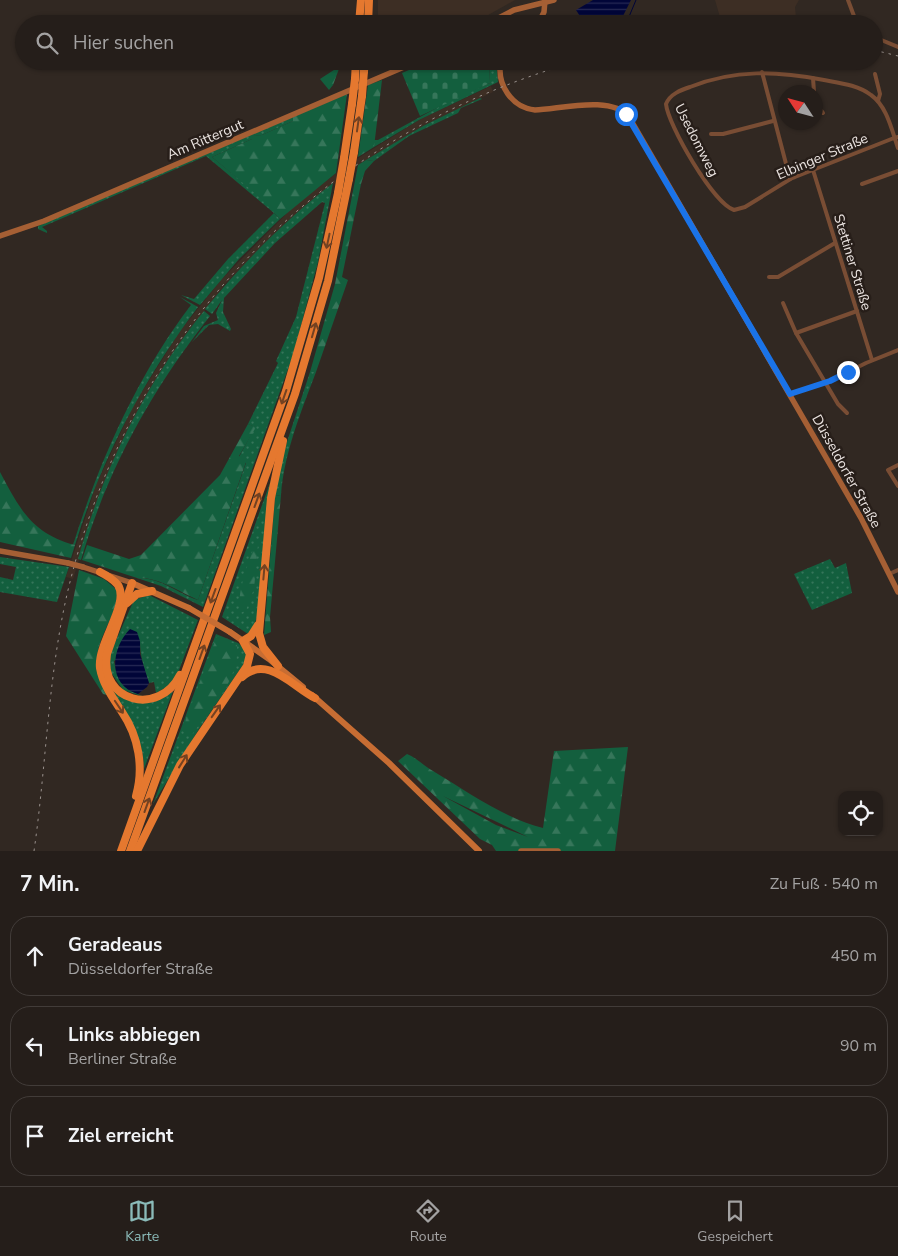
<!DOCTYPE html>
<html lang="de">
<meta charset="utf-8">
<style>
:root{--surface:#251e1a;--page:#312b27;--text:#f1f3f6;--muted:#a3a2a2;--line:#423c39;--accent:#8bbbb9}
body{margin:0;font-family:"Nunito Sans",sans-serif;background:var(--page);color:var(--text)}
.controls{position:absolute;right:15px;bottom:15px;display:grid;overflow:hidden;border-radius:10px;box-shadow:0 1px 4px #0004}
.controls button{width:45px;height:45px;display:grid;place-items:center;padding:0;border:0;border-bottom:1px solid var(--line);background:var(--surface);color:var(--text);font:25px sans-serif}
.compass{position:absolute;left:778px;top:85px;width:45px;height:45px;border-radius:50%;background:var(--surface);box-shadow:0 1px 4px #0004;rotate:306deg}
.stop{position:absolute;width:15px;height:15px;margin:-11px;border:4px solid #1a73e8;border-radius:50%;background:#fff}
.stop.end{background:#1a73e8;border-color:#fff;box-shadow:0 1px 5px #0008}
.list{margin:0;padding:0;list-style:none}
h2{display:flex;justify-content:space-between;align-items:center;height:65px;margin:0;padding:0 20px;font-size:21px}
h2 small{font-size:16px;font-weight:400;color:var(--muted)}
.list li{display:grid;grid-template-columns:32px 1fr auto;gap:15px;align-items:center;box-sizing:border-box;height:80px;margin:0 10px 10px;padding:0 10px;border:1px solid var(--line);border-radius:20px}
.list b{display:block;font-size:19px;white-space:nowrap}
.list p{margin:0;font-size:16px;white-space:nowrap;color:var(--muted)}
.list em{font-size:16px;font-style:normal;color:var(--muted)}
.icon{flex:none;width:28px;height:28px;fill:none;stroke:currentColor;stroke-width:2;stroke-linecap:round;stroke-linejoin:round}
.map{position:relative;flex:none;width:898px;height:851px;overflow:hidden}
.search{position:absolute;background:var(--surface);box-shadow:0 1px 4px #0004;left:15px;right:15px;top:15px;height:55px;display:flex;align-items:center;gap:12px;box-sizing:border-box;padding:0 18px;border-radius:28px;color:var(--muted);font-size:19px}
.sheet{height:335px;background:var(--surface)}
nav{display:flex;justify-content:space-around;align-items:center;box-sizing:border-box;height:70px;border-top:1px solid var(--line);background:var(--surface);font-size:14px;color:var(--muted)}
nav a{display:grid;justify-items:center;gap:2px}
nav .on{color:var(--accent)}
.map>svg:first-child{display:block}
</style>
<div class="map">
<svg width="898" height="851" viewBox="0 0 898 851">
<defs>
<pattern id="grass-dots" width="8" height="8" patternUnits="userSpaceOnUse" patternTransform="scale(1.25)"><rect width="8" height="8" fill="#135f3e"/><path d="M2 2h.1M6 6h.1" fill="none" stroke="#36765a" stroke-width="1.8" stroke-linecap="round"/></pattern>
<pattern id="forest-firs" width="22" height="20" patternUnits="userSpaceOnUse" patternTransform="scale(1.25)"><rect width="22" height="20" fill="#135f3e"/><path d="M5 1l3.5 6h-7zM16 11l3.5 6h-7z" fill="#36765a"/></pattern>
<pattern id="cemetery-stones" width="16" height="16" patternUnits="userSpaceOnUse" patternTransform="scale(1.25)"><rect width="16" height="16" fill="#135f3e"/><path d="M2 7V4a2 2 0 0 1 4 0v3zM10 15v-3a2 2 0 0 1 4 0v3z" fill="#36765a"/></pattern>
<pattern id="water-rules" width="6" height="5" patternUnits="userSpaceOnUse" patternTransform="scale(1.25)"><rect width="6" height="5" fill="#010538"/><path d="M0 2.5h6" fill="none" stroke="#262954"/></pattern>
</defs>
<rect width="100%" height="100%" fill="#312822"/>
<g fill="#3d2e24">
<path d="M 378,0 L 515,0 L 472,24 L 378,24 Z"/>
<path d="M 715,0 L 799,0 L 795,7 L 796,18 L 794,24 L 722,24 Z"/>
<path d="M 491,86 L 493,92 L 423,126 L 346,173 L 279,230 L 226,283 L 186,335 L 139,409 L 102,487 L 73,579 L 66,577 L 96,485 L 133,406 L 180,331 L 221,280 L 292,208 L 344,167 L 419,120 Z"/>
</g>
<g fill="url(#grass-dots)">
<path d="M 489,61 L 496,61 L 498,82 L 419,120 L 374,147 L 374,140 L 378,140 L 453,99 L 490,83 Z"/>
<path d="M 480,98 L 482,99 L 461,108 L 458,113 L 409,136 L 374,161 L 366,160 L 423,126 Z"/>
<path d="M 293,117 L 293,121 L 262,135 L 253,136 L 252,139 L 212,157 L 275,209 L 274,213 L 280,219 L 239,259 L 200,305 L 181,295 L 194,299 L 228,259 L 274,213 L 206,156 L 42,227 L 47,231 L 47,233 L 38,229 L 38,226 Z"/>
<path d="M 333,183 L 318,262 L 293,355 L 203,607 L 161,586 L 137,578 C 160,577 177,593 198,600 L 246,463 L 239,457 L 255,427 L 248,424 L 278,363 L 276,361 L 296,317 L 325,203 L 322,202 L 275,243 L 224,298 L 223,312 L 231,329 L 230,331 L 218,324 L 209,325 L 192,342 L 204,326 L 218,320 L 216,313 L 222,300 L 212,314 L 205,309 C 243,263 285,220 333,183 Z"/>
<path d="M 180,297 L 198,307 C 143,380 102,458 75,545 L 73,545 C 99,462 138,374 191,305 Z"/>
<path d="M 204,311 L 210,316 C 151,391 108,468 81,560 L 78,559 C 103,470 145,383 204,311 Z"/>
<path d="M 310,372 L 316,372 C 301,412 284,453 281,495 L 275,496 L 283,454 Z"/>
<path d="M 271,480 L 258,614 L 253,628 L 248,634 L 222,617 Z"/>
<path d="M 0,557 L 69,567 L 57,602 L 0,592 L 0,577 L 13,580 L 16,567 L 0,564 Z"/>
<path d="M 830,559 L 835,568 L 846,563 L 852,593 L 812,610 L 794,574 Z"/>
<path d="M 149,595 L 198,620 L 178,673 L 170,685 L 156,693 L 154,682 L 149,683 C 144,669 140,656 140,641 L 114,661 C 118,684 124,687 144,697 L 123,690 L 110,671 L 110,654 L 134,600 Z"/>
<path d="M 216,634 L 238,643 L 246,650 L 247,659 L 199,729 L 153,804 Z"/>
<path d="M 109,686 C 132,703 148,711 173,691 L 144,769 C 144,738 126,711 109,686 Z"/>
</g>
<g fill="url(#forest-firs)" fill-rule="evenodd">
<path d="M 340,66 L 333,85 L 329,90 L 320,79 Z"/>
<path d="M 382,80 L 374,147 L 358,157 L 368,85 Z"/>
<path d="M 347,94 L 336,173 L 280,219 L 274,213 L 274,209 L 212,157 L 252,139 L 252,136 L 262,135 L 293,121 L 293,117 Z"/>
<path d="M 366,160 L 374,161 L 365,171 L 361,184 L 342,277 L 348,280 L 316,372 L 310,372 L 335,284 L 358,165 Z"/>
<path d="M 248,424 L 256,427 L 239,456 L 246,462 L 198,600 C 178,591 159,577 137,578 L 82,560 L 87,545 L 129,559 L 141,555 L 220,475 Z"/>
<path d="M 0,472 C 19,508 32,534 75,545 L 71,558 L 0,542 Z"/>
<path d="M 281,495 L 270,617 L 271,632 L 264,635 L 275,496 Z"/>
<path d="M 258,544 L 254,589 L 246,610 L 239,614 C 238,590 246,569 254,547 Z"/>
<path d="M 79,570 L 104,579 L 117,590 C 119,614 97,635 97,661 C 97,672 104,685 107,695 L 103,694 L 66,636 Z"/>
<path d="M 217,636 L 237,645 C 240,680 210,709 191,736 L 186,736 L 183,731 L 186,719 Z"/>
<path d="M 628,747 L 615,851 L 496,851 L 492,845 L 480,839 L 398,761 L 407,754 C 417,758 424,766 433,771 C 468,792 504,818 543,828 L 554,751 ZM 443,796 L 528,837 L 496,825 Z"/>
</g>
<path fill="url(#cemetery-stones)" d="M 430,61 L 489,61 L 490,83 L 420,116 L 402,73 Z"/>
<g fill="url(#water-rules)">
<path d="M 593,0 L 631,0 L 619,24 L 585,24 L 576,10 Z"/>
<path d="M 130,629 L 137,632 L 140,641 L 140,654 L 149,683 L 147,687 L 138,694 C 107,685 111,648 130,629 Z"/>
</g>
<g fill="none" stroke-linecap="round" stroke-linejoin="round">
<path stroke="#010538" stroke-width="1" d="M 626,24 L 636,0"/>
<g stroke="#794d34" stroke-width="4">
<path d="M 848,0 L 857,24"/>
<path d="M 874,37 L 898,47"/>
<path d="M 762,72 L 790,179"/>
<path d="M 875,74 L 880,94 L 878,101"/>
<path d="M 813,78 L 814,92"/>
<path d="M 816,98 L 817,105 L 823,113"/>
<path d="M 711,134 L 723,134 L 773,121"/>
<path d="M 898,137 L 894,138 L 795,177 L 792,178 L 745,207 L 734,210 C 713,203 668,125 666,104 C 670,94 681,90 690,87 C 735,69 777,71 824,80 C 840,83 858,85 871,95 C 887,106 892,131 898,148"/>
<path d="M 813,170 L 872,360"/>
<path d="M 862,184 L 898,171"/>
<path d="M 769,277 L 778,277 L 835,243"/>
<path d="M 783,303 L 796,333 L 838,404 L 847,413"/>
<path d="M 796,333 L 857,311"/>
<path d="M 790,394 L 830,381 L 866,363 L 898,350"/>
<path d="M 898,465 L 888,470 L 898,486"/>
<path d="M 889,574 L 898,570"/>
</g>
<g stroke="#a55f34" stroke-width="5.5">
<path d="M 487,24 L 514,10 L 554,0"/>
<path d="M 538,24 L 544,12 L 545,0"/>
<path d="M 501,61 C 496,84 512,108 535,110 C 561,109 611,95 629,117 L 861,518 L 898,592"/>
<path d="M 0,236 L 44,221 L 418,61"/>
<path d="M 0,551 L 68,563"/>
<path d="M 83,567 L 132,583"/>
<path d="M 521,851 L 558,851"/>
</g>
<g stroke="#c76d33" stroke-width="6">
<path d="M 132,583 L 189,608"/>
<path d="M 230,632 L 269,659 L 303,687"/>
<path d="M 312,695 L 389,763 L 479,851"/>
</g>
<g stroke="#e5782f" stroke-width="8">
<path d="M 359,24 L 361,0"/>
<path d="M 368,24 L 369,0"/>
<path d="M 364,71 L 365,61"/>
<path d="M 355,79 L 356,61"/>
<path d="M 354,152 L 362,96"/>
<path d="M 344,158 L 352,104"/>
<path d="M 100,572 C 106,575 113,579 118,585 C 130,604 97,643 100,668 C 103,685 113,698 122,712 C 139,737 144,768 136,796"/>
<path d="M 132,583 L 107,654 C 99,702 159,717 180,675"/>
<path d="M 127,603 L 137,594 L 152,591"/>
<path d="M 278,666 L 263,647 L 259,633 L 271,498 L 283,441"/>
<path d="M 242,677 C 267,654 293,687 315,698"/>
<path d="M 121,851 L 286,391 L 319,278 L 338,193"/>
<path d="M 130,851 L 295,394 L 328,281 L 349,179"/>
<path d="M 137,851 L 180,765 L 247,666 L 250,654 L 243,641 L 251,636 L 258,625"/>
</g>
<g stroke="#9a928e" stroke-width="1" stroke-dasharray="2.5 5" stroke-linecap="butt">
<path d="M 874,50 L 898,56"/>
<path d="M 34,851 C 47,761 48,667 71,578 C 135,325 327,131 579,61"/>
</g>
<path stroke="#a55f34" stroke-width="5.5" d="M 68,563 L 83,567"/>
<path stroke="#c76d33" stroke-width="6" d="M 189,608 L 230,632"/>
<g stroke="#e5782f" stroke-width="8">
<path d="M 362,96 L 364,71"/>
<path d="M 352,104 L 355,79"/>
<path d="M 349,179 L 354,152"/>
<path d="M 338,193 L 344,158"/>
</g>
</g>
<defs><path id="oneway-shaft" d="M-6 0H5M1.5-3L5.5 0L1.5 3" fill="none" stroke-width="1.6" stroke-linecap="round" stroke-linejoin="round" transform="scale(1.25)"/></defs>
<g stroke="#734222">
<use href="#oneway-shaft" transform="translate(358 124) rotate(-82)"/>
<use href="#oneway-shaft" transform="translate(328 241) rotate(102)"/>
<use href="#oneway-shaft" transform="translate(314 330) rotate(-74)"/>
<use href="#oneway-shaft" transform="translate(284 397) rotate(109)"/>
<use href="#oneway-shaft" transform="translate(257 500) rotate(-70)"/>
<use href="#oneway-shaft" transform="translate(264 572) rotate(-85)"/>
<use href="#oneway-shaft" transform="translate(213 596) rotate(110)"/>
<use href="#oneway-shaft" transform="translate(202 652) rotate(-70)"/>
<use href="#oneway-shaft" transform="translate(119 707) rotate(56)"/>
<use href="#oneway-shaft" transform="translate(216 711) rotate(-55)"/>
<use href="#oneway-shaft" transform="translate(183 761) rotate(-58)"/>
<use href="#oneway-shaft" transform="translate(147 805) rotate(-70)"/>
</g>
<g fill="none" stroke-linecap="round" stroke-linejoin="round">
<path stroke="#1a73e8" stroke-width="6" d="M 626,114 L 790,394 L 830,381 L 848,372"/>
</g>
<g text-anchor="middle" stroke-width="5" stroke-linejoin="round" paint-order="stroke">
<g font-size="14" fill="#ece5e2" stroke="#271e19">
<text transform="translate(205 139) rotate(-23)" y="5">Am Rittergut</text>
<text transform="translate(697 140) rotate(63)" y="5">Usedomweg</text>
<text transform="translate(822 156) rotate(-23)" y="5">Elbinger Straße</text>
<text transform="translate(853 262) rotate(73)" y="5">Stettiner Straße</text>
<text transform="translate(847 471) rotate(61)" y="5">Düsseldorfer Straße</text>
</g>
</g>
</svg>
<div class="controls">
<button><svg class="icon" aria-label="locate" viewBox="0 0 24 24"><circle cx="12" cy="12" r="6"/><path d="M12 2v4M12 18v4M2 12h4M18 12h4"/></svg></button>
</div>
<svg class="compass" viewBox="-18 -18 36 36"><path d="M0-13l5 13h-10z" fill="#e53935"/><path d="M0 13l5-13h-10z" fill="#a3a2a2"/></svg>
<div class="stop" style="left:626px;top:114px"></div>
<div class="stop end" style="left:848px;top:372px"></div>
<div class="search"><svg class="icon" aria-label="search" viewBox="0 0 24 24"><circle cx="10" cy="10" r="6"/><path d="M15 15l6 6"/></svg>Hier suchen</div>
</div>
<section class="sheet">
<h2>7 Min.<small>Zu Fuß · 540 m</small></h2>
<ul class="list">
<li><svg class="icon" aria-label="ahead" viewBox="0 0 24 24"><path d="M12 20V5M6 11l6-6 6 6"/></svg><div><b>Geradeaus</b><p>Düsseldorfer Straße</p></div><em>450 m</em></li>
<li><svg class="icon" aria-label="left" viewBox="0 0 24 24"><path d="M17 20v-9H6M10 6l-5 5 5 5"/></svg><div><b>Links abbiegen</b><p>Berliner Straße</p></div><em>90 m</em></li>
<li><svg class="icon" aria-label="arrive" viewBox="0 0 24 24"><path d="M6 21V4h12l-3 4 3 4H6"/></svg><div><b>Ziel erreicht</b></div></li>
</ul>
</section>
<nav>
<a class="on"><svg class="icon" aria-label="map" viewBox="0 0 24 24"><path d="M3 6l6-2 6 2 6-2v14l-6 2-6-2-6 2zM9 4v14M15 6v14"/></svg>Karte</a>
<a><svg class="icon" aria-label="directions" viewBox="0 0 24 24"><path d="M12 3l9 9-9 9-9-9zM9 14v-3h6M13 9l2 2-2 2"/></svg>Route</a>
<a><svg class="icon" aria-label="saved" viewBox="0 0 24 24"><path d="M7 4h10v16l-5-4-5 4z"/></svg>Gespeichert</a>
</nav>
